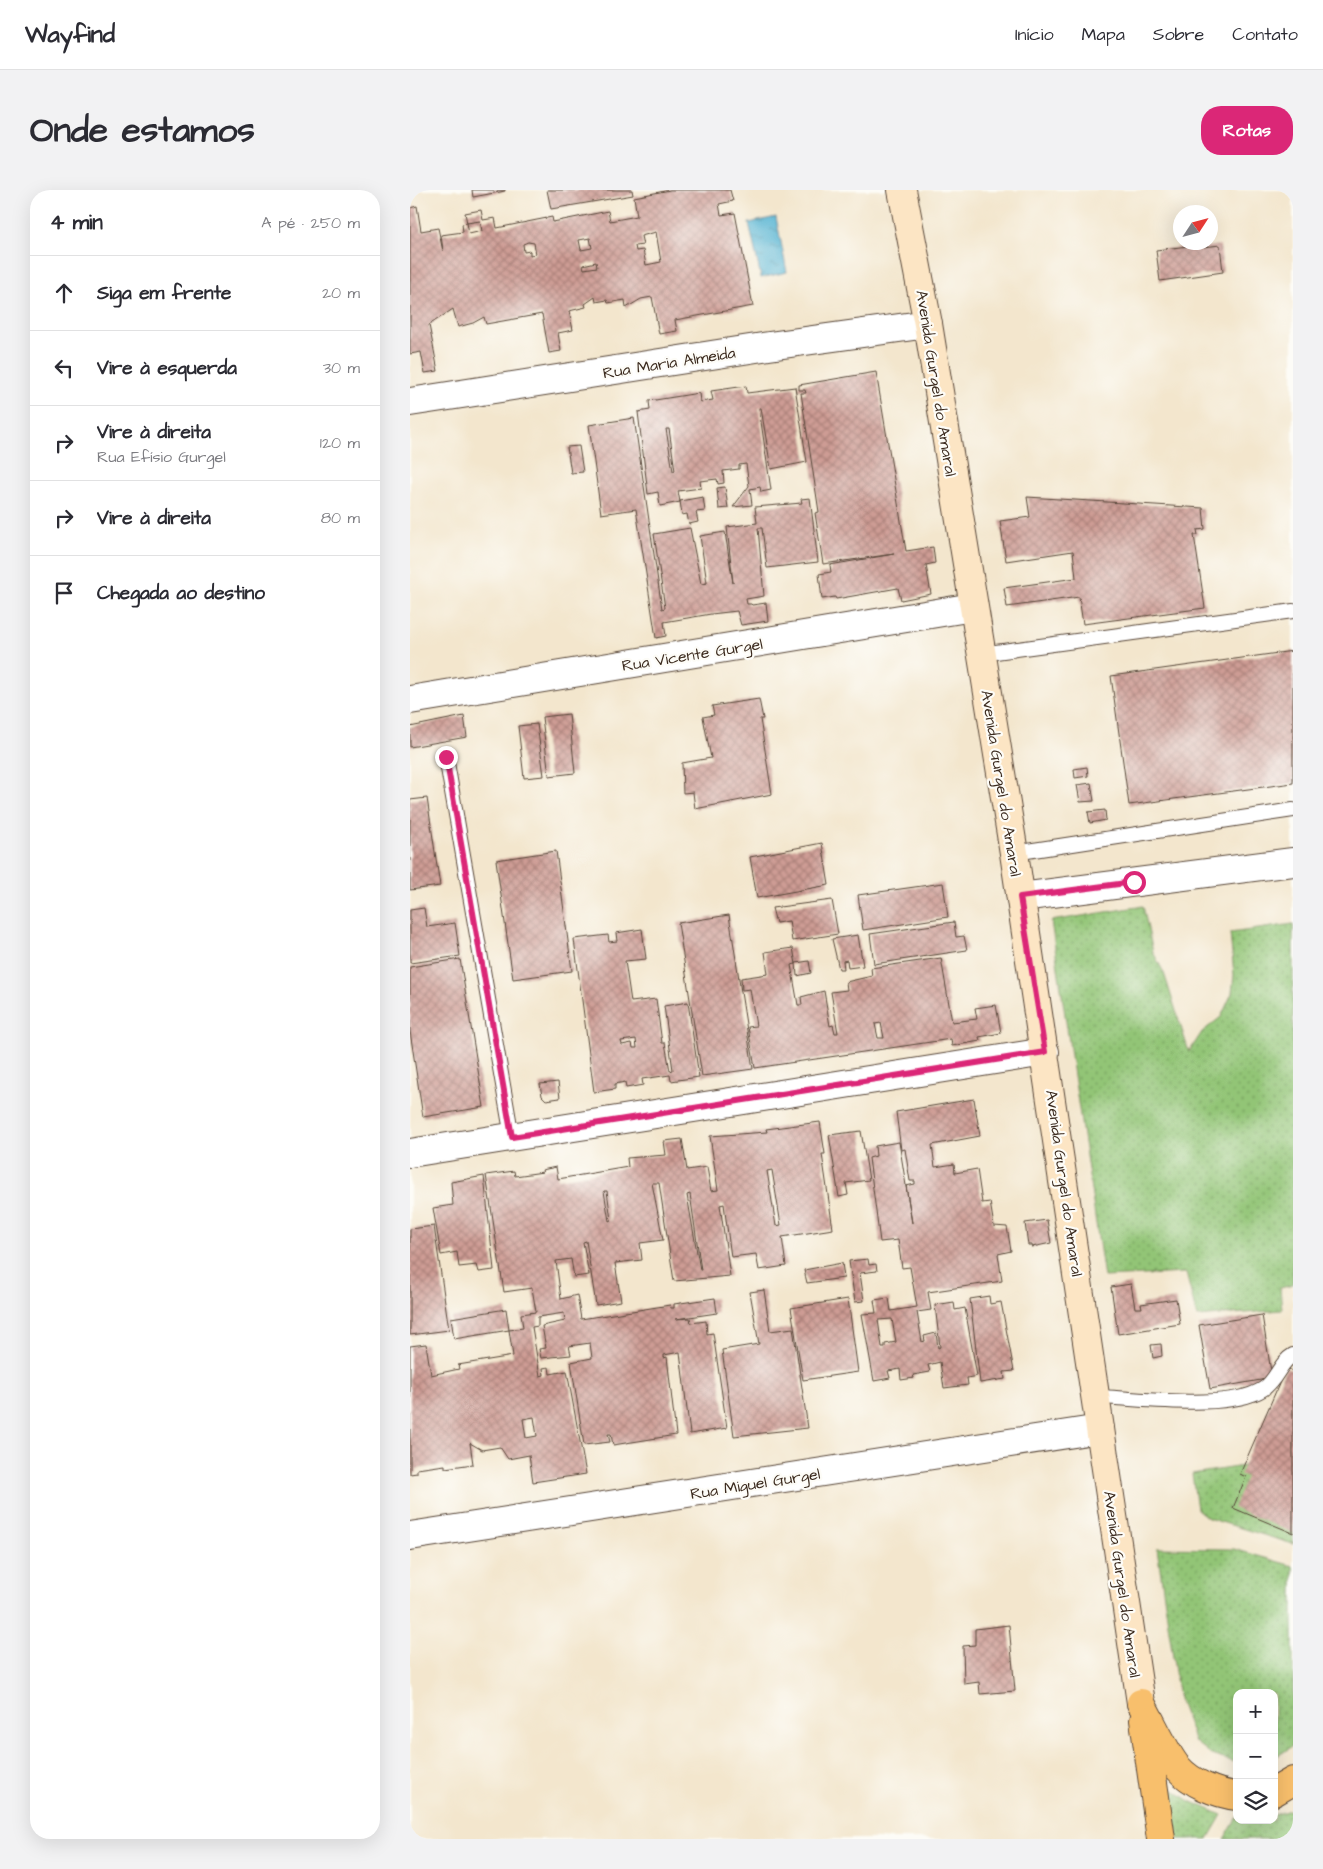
<!DOCTYPE html>
<html lang="pt">
<meta charset="utf-8">
<style>
:root{--surface:#fff;--page:#f2f2f3;--text:#2b2b33;--muted:#7c7c81;--line:#e1e1e2;--accent:#db2777}
body{margin:0;font-family:"Architects Daughter",sans-serif;background:var(--page);color:var(--text)}
.controls{position:absolute;right:15px;bottom:15px;display:grid;overflow:hidden;border-radius:10px;box-shadow:0 5px 20px #0002}
.controls button{width:45px;height:45px;display:grid;place-items:center;padding:0;border:0;border-bottom:1px solid var(--line);background:var(--surface);color:var(--text);font:25px sans-serif}
.compass{position:absolute;left:763px;top:15px;width:45px;height:45px;border-radius:50%;background:var(--surface);box-shadow:0 5px 20px #0002;rotate:54deg}
.stop{position:absolute;width:15px;height:15px;margin:-11px;border:4px solid #db2777;border-radius:50%;background:#fff}
.stop.end{background:#db2777;border-color:#fff;box-shadow:0 1px 5px #0008}
.list{margin:0;padding:0;list-style:none}
h2{display:flex;justify-content:space-between;align-items:center;height:65px;margin:0;padding:0 20px;font-size:21px}
h2 small{font-size:16px;font-weight:400;color:var(--muted)}
.list li{display:grid;grid-template-columns:32px 1fr auto;gap:15px;align-items:center;box-sizing:border-box;height:75px;padding:0 20px;border-top:1px solid var(--line)}
.list b{display:block;font-size:19px;white-space:nowrap}
.list p{margin:0;font-size:16px;white-space:nowrap;color:var(--muted)}
.list em{font-size:16px;font-style:normal;color:var(--muted)}
.icon{flex:none;width:28px;height:28px;fill:none;stroke:currentColor;stroke-width:2;stroke-linecap:round;stroke-linejoin:round}
.map{position:relative;flex:none;width:883px;height:1649px;overflow:hidden;border-radius:20px}
header{display:flex;align-items:center;gap:30px;box-sizing:border-box;height:70px;padding:0 25px;background:var(--surface);border-bottom:1px solid var(--line)}
header strong{font-size:24px}
nav{display:flex;gap:28px;margin-inline-start:auto;font-size:18px}
.intro{display:flex;align-items:center;justify-content:space-between;box-sizing:border-box;height:120px;padding:0 30px}
h1{margin:0;font-size:35px}
.button{padding:12px 22px;border-radius:20px;background:var(--accent);color:#fff;font-size:18px;font-weight:700}
main{display:flex;gap:30px;padding:0 30px}
aside{flex:1;background:var(--surface);border-radius:20px;box-shadow:0 5px 20px #0002}
.map>svg:first-child{display:block}
</style>
<header>
<strong>Wayfind</strong>
<nav><a>Início</a><a>Mapa</a><a>Sobre</a><a>Contato</a></nav>
</header>
<div class="intro"><h1>Onde estamos</h1><a class="button">Rotas</a></div>
<main>
<aside>
<h2>4 min<small>A pé · 250 m</small></h2>
<ul class="list">
<li><svg class="icon" aria-label="ahead" viewBox="0 0 24 24"><path d="M12 20V5M6 11l6-6 6 6"/></svg><div><b>Siga em frente</b></div><em>20 m</em></li>
<li><svg class="icon" aria-label="left" viewBox="0 0 24 24"><path d="M17 20v-9H6M10 6l-5 5 5 5"/></svg><div><b>Vire à esquerda</b></div><em>30 m</em></li>
<li><svg class="icon" aria-label="right" viewBox="0 0 24 24"><path d="M7 20v-9h11M14 6l5 5-5 5"/></svg><div><b>Vire à direita</b><p>Rua Efísio Gurgel</p></div><em>120 m</em></li>
<li><svg class="icon" aria-label="right" viewBox="0 0 24 24"><path d="M7 20v-9h11M14 6l5 5-5 5"/></svg><div><b>Vire à direita</b></div><em>80 m</em></li>
<li><svg class="icon" aria-label="arrive" viewBox="0 0 24 24"><path d="M6 21V4h12l-3 4 3 4H6"/></svg><div><b>Chegada ao destino</b></div></li>
</ul>
</aside>
<div class="map">
<svg width="883" height="1649" viewBox="0 0 883 1649">
<defs>
<pattern id="grass-dots" width="8" height="8" patternUnits="userSpaceOnUse" patternTransform="scale(1.25)"><rect width="8" height="8" fill="#92c576"/><path d="M2 2h.1M6 6h.1" fill="none" stroke="#78a060" stroke-width="1.8" stroke-linecap="round"/></pattern>
<pattern id="water-ripples" width="26" height="14" patternUnits="userSpaceOnUse" patternTransform="scale(1.25)"><rect width="26" height="14" fill="#54b3d2"/><path d="M2 4q2-2 4 0t4 0M15 11q2-2 4 0t4 0" fill="none" stroke="#4792aa"/></pattern>
<pattern id="building-cross-hatch" width="8" height="8" patternUnits="userSpaceOnUse" patternTransform="scale(1.25)"><rect width="8" height="8" fill="#ce9c94"/><path d="M0 0l8 8M0 8l8-8" fill="none" stroke="#a87f78"/></pattern>
</defs>
<rect width="100%" height="100%" fill="#fdfcf7"/>
<filter id="ink" filterUnits="userSpaceOnUse"><feTurbulence type="fractalNoise" baseFrequency=".02" numOctaves="2"/><feDisplacementMap in="SourceGraphic" scale="10" xChannelSelector="R" yChannelSelector="G"/><feConvolveMatrix kernelMatrix="1 2 1 2 8 2 1 2 1" color-interpolation-filters="sRGB"/></filter>
<filter id="wash" filterUnits="userSpaceOnUse"><feTurbulence type="fractalNoise" baseFrequency=".0096" numOctaves="4" result="noise"/><feDisplacementMap in="SourceGraphic" scale="20" xChannelSelector="R" yChannelSelector="G"/><feGaussianBlur stdDeviation="1.12" result="paint"/><feColorMatrix in="noise" values="0 0 0 0 0 0 0 0 0 0 0 0 0 0 0 0 0 1.4 0 .05"/><feComposite in="paint" operator="in"/></filter>
<g filter="url(#wash)">
<rect width="100%" height="100%" fill="#f3e6cd"/>
<g fill="url(#grass-dots)" stroke="#66784a">
<path d="M 733,716 L 743,762 L 754,783 L 779,862 L 792,842 L 811,827 L 822,803 L 824,785 L 820,743 L 883,734 L 883,1095 L 870,1098 L 872,1120 L 787,1127 L 776,1083 L 694,1087 L 641,731 Z"/>
<path d="M 833,1276 L 840,1281 L 883,1334 L 883,1354 L 798,1328 L 787,1319 L 782,1284 Z"/>
<path d="M 747,1358 L 824,1359 L 883,1376 L 883,1556 L 864,1568 L 864,1503 L 827,1503 L 827,1573 L 801,1565 L 785,1552 L 769,1509 Z"/>
<path d="M 761,1598 L 780,1611 L 812,1625 L 798,1649 L 768,1649 Z"/>
<path d="M 883,1619 L 883,1641 L 879,1649 L 814,1649 L 827,1627 L 827,1630 L 864,1630 L 864,1625 Z"/>
</g>
<path fill="url(#water-ripples)" stroke="#486e78" d="M 366,27 L 377,82 L 351,88 L 339,33 Z"/>
<g id="blocks">
<g fill="url(#building-cross-hatch)" fill-rule="evenodd">
<path d="M 62,0 L 95,0 L 95,1 L 63,7 Z"/>
<path d="M 137,0 L 222,0 L 223,5 L 141,19 Z"/>
<path d="M 260,0 L 320,0 L 323,11 L 309,14 L 311,25 L 325,23 L 343,116 L 265,130 L 267,141 L 249,144 L 242,107 L 231,109 L 216,118 L 215,110 L 198,113 L 197,110 L 186,112 L 185,107 L 175,114 L 176,117 L 159,121 L 163,140 L 148,143 L 151,161 L 139,163 L 132,124 L 76,134 L 74,127 L 63,133 L 48,137 L 43,119 L 19,135 L 28,181 L 15,183 L 11,162 L 0,164 L 0,18 L 7,16 L 11,41 L 28,38 L 33,61 L 31,45 L 53,42 L 52,34 L 57,33 L 59,44 L 72,41 L 70,31 L 57,33 L 55,23 L 71,20 L 73,30 L 85,28 L 87,38 L 142,27 L 143,32 L 198,21 L 200,31 L 227,26 L 224,7 ZM 246,42 L 251,72 L 236,75 L 233,60 L 226,61 L 225,56 L 233,55 L 231,46 ZM 180,48 L 182,58 L 171,60 L 169,50 ZM 118,52 L 124,53 L 126,64 L 120,65 L 120,61 L 114,62 L 113,54 ZM 186,72 L 187,77 L 174,79 L 173,75 Z"/>
<path d="M 794,54 L 794,57 L 810,55 L 813,82 L 750,91 L 746,60 Z"/>
<path d="M 466,182 L 496,361 L 523,357 L 525,373 L 516,375 L 521,404 L 491,410 L 488,398 L 426,409 L 425,407 L 412,409 L 409,384 L 421,382 L 420,375 L 484,364 L 413,374 L 405,323 L 409,322 L 391,203 L 396,203 L 395,200 L 389,200 L 389,195 Z"/>
<path d="M 336,196 L 337,203 L 385,197 L 397,272 L 361,279 L 351,218 L 349,218 L 361,300 L 351,302 L 350,297 L 340,299 L 342,315 L 323,317 L 339,296 L 336,274 L 329,275 L 329,279 L 313,281 L 314,293 L 308,294 L 307,289 L 290,291 L 291,298 L 268,301 L 270,312 L 250,316 L 248,302 L 238,304 L 228,222 L 240,220 L 239,211 L 289,203 L 290,212 L 303,210 L 301,201 ZM 256,239 L 259,239 L 265,281 L 263,281 Z"/>
<path d="M 224,228 L 252,419 L 255,418 L 244,344 L 280,338 L 291,394 L 297,393 L 290,346 L 315,342 L 323,393 L 317,337 L 347,333 L 345,317 L 392,313 L 391,309 L 400,308 L 408,372 L 357,378 L 352,338 L 348,338 L 354,406 L 336,409 L 337,414 L 341,414 L 342,415 L 356,413 L 358,431 L 331,435 L 327,421 L 301,424 L 254,432 L 256,446 L 246,448 L 226,319 L 191,324 L 179,235 Z"/>
<path d="M 169,256 L 173,282 L 161,283 L 157,257 Z"/>
<path d="M 315,297 L 318,318 L 309,319 L 307,298 Z"/>
<path d="M 293,307 L 295,321 L 286,322 L 288,332 L 279,334 L 277,324 L 272,325 L 270,311 Z"/>
<path d="M 617,307 L 793,318 L 795,339 L 787,340 L 788,345 L 784,345 L 795,418 L 673,434 L 669,407 L 597,417 L 594,398 L 666,388 L 663,361 L 596,371 L 590,331 L 620,327 Z"/>
<path d="M 883,461 L 883,593 L 719,615 L 701,486 Z"/>
<path d="M 349,509 L 353,529 L 350,529 L 362,604 L 285,619 L 283,602 L 273,603 L 272,573 L 301,568 L 293,527 L 304,525 L 302,516 Z"/>
<path d="M 159,524 L 165,583 L 139,586 L 132,527 Z"/>
<path d="M 54,526 L 57,547 L 0,557 L 0,537 Z"/>
<path d="M 127,534 L 134,586 L 114,588 L 108,536 Z"/>
<path d="M 677,577 L 678,586 L 665,588 L 664,579 Z"/>
<path d="M 681,593 L 684,611 L 670,612 L 667,595 Z"/>
<path d="M 17,608 L 30,696 L 0,700 L 0,610 Z"/>
<path d="M 695,620 L 696,630 L 680,633 L 678,622 Z"/>
<path d="M 412,653 L 419,695 L 347,708 L 340,667 Z"/>
<path d="M 146,661 L 162,781 L 103,789 L 86,670 Z"/>
<path d="M 533,693 L 538,727 L 453,740 L 448,705 Z"/>
<path d="M 422,710 L 428,744 L 382,751 L 379,731 L 366,733 L 362,718 Z"/>
<path d="M 14,718 L 17,737 L 45,733 L 50,766 L 0,773 L 0,720 Z"/>
<path d="M 319,725 L 343,879 L 292,886 L 268,733 Z"/>
<path d="M 544,732 L 546,747 L 554,746 L 557,760 L 464,774 L 460,744 Z"/>
<path d="M 232,739 L 236,769 L 215,771 L 221,812 L 246,809 L 252,853 L 255,853 L 260,881 L 263,880 L 254,816 L 278,812 L 289,887 L 261,891 L 260,885 L 232,889 L 233,895 L 216,898 L 215,892 L 205,894 L 205,899 L 184,902 L 164,749 L 198,745 L 199,752 L 207,751 L 206,743 ZM 226,849 L 227,858 L 223,858 L 222,853 L 212,855 L 211,851 Z"/>
<path d="M 448,745 L 453,776 L 438,778 L 437,770 L 433,771 L 434,779 L 429,779 L 422,749 Z"/>
<path d="M 383,758 L 386,774 L 381,775 L 388,815 L 392,815 L 391,807 L 414,801 L 420,836 L 423,835 L 425,843 L 428,843 L 421,802 L 437,800 L 436,792 L 462,786 L 461,778 L 531,768 L 542,832 L 567,829 L 565,818 L 586,815 L 591,843 L 569,847 L 570,851 L 542,856 L 541,849 L 345,878 L 338,837 L 346,836 L 340,799 L 332,800 L 331,788 L 358,784 L 355,762 ZM 471,833 L 474,848 L 468,848 L 465,834 Z"/>
<path d="M 50,769 L 74,917 L 13,927 L 0,841 L 0,777 Z"/>
<path d="M 399,771 L 401,783 L 387,786 L 386,773 Z"/>
<path d="M 148,892 L 150,908 L 136,910 L 132,906 L 130,894 Z"/>
<path d="M 564,909 L 570,946 L 522,955 L 525,977 L 544,974 L 545,983 L 567,979 L 572,1013 L 580,1012 L 584,1036 L 597,1037 L 601,1061 L 588,1064 L 592,1091 L 518,1102 L 521,1120 L 507,1122 L 512,1152 L 515,1151 L 514,1146 L 526,1143 L 528,1158 L 530,1157 L 525,1115 L 544,1112 L 545,1120 L 555,1118 L 567,1186 L 557,1188 L 558,1195 L 534,1198 L 530,1172 L 518,1175 L 520,1182 L 503,1185 L 504,1188 L 491,1190 L 490,1179 L 478,1181 L 480,1188 L 464,1191 L 452,1124 L 466,1123 L 464,1110 L 479,1108 L 481,1121 L 507,1117 L 500,1077 L 492,1078 L 488,1050 L 470,1052 L 459,968 L 466,966 L 465,956 L 489,952 L 502,1033 L 496,996 L 505,994 L 505,991 L 500,991 L 495,959 L 491,960 L 486,922 ZM 482,1129 L 486,1152 L 475,1154 L 475,1157 L 472,1157 L 468,1130 Z"/>
<path d="M 410,932 L 415,964 L 412,964 L 423,1039 L 372,1047 L 376,1076 L 349,1080 L 346,1064 L 321,1067 L 314,1014 L 310,1015 L 320,1086 L 264,1091 L 249,993 L 242,993 L 253,1050 L 230,1053 L 232,1070 L 205,1073 L 211,1111 L 186,1115 L 176,1051 L 173,1052 L 179,1085 L 164,1087 L 161,1069 L 146,1071 L 151,1109 L 167,1105 L 171,1129 L 260,1115 L 261,1118 L 264,1118 L 264,1114 L 305,1108 L 307,1123 L 266,1129 L 280,1128 L 281,1133 L 296,1131 L 297,1144 L 303,1143 L 317,1238 L 280,1244 L 270,1162 L 254,1165 L 254,1168 L 257,1167 L 266,1245 L 203,1255 L 201,1244 L 198,1244 L 200,1252 L 174,1255 L 161,1172 L 182,1168 L 180,1153 L 159,1156 L 161,1165 L 131,1168 L 129,1159 L 136,1158 L 132,1136 L 155,1131 L 154,1123 L 128,1127 L 128,1136 L 122,1137 L 130,1186 L 134,1185 L 133,1178 L 139,1177 L 140,1184 L 157,1181 L 176,1284 L 123,1292 L 119,1265 L 98,1269 L 90,1257 L 72,1260 L 60,1253 L 63,1274 L 35,1278 L 35,1275 L 7,1279 L 7,1283 L 0,1284 L 0,1156 L 16,1154 L 21,1185 L 49,1179 L 48,1175 L 103,1166 L 99,1140 L 113,1138 L 111,1124 L 126,1122 L 122,1098 L 94,1102 L 76,985 L 104,981 L 105,986 L 133,982 L 132,980 L 146,977 L 148,989 L 218,977 L 217,968 L 256,965 L 254,951 L 272,949 L 277,980 L 297,977 L 301,1001 L 308,1000 L 300,946 L 357,942 L 356,939 ZM 362,980 L 371,1035 L 366,1036 L 357,981 ZM 194,1001 L 197,1001 L 201,1030 L 199,1031 ZM 280,1004 L 288,1059 L 291,1080 L 290,1080 L 277,1005 ZM 124,1227 L 127,1246 L 116,1248 L 113,1229 Z"/>
<path d="M 451,941 L 459,990 L 436,993 L 438,1005 L 429,1007 L 419,945 Z"/>
<path d="M 74,986 L 84,1080 L 69,1082 L 67,1075 L 49,1077 L 47,1062 L 31,1065 L 23,1018 L 43,1015 L 41,992 Z"/>
<path d="M 637,1030 L 641,1053 L 622,1057 L 622,1055 L 618,1055 L 615,1033 Z"/>
<path d="M 24,1036 L 39,1140 L 0,1145 L 0,1039 Z"/>
<path d="M 458,1069 L 459,1075 L 466,1074 L 467,1081 L 450,1083 L 454,1111 L 445,1112 L 439,1071 Z"/>
<path d="M 432,1073 L 434,1088 L 397,1093 L 394,1080 Z"/>
<path d="M 721,1094 L 725,1118 L 732,1118 L 731,1114 L 766,1109 L 770,1134 L 708,1144 L 701,1097 Z"/>
<path d="M 354,1100 L 360,1141 L 383,1138 L 398,1238 L 324,1246 L 312,1160 L 349,1154 L 340,1102 Z"/>
<path d="M 579,1106 L 580,1114 L 591,1112 L 604,1181 L 594,1182 L 595,1189 L 570,1193 L 560,1109 Z"/>
<path d="M 438,1109 L 448,1182 L 393,1190 L 381,1118 Z"/>
<path d="M 96,1119 L 99,1140 L 44,1149 L 41,1128 Z"/>
<path d="M 852,1125 L 862,1188 L 800,1199 L 789,1135 Z"/>
<path d="M 751,1154 L 752,1166 L 743,1168 L 741,1155 Z"/>
<path d="M 876,1178 L 883,1181 L 883,1343 L 823,1318 L 836,1287 L 830,1284 Z"/>
<path d="M 599,1435 L 605,1501 L 570,1504 L 569,1492 L 554,1494 L 553,1456 L 565,1455 L 565,1439 Z"/>
</g>
</g>
</g>
<g filter="url(#ink)">
<use href="#blocks" fill-opacity="0" stroke="#574638" stroke-width="1"/>
<g fill="none" stroke-linecap="round" stroke-linejoin="round">
<g stroke="#574638" stroke-width="16">
<g id="lane">
<path d="M 571,464 L 883,421"/>
<path d="M 36,567 L 102,947"/>
<path d="M 604,663 L 883,620"/>
<path d="M 686,1207 C 729,1208 818,1221 853,1199 C 867,1190 869,1173 883,1165"/>
</g>
</g>
<g stroke="#574638" stroke-width="30">
<g id="street">
<path d="M 0,212 L 359,156 L 518,134"/>
<path d="M 0,510 L 563,417"/>
<path d="M 611,707 L 883,672"/>
<path d="M 0,963 L 635,862"/>
<path d="M 0,1346 L 690,1239"/>
</g>
</g>
<g stroke="#574638" stroke-width="30">
<path id="secondary" d="M 492,0 L 518,134 L 604,663 L 731,1513"/>
</g>
<g stroke="#574638" stroke-width="30">
<g id="highway">
<path d="M 731,1513 C 740,1529 757,1566 768,1578 C 781,1593 807,1604 827,1606"/>
<path d="M 734,1530 L 751,1649"/>
<path d="M 864,1602 L 883,1591"/>
</g>
</g>
<use href="#lane" stroke="#fff" stroke-width="14"/>
<use href="#street" stroke="#fff" stroke-width="28"/>
<use href="#secondary" stroke="#fce5c4" stroke-width="28"/>
<use href="#highway" stroke="#f8bf6c" stroke-width="28"/>
</g>
</g>
<g fill="none" stroke-linecap="round" stroke-linejoin="round" filter="url(#ink)">
<path stroke="#db2777" stroke-width="6" d="M 36,567 L 102,947 L 635,862 L 610,707 L 724,692"/>
</g>
<g text-anchor="middle" stroke-width="4.5" stroke-linejoin="round" paint-order="stroke">
<g font-size="16" fill="#3b2a1e" stroke="#fdfcf7">
<text transform="translate(259 172) rotate(-9)" y="6">Rua Maria Almeida</text>
<text transform="translate(527 193) rotate(81)" y="6">Avenida Gurgel do Amaral</text>
<text transform="translate(282 464) rotate(-9)" y="6">Rua Vicente Gurgel</text>
<text transform="translate(592 593) rotate(81)" y="6">Avenida Gurgel do Amaral</text>
<text transform="translate(655 993) rotate(82)" y="6">Avenida Gurgel do Amaral</text>
<text transform="translate(345 1293) rotate(-9)" y="6">Rua Miguel Gurgel</text>
<text transform="translate(713 1394) rotate(82)" y="6">Avenida Gurgel do Amaral</text>
</g>
</g>
</svg>
<div class="controls">
<button>+</button>
<button>−</button>
<button><svg class="icon" aria-label="layers" viewBox="0 0 24 24"><path d="M12 4l9 5-9 5-9-5zM3 14l9 5 9-5"/></svg></button>
</div>
<svg class="compass" viewBox="-18 -18 36 36"><path d="M0-13l5 13h-10z" fill="#e53935"/><path d="M0 13l5-13h-10z" fill="#7c7c81"/></svg>
<div class="stop" style="left:724px;top:692px"></div>
<div class="stop end" style="left:36px;top:567px"></div>
</div>
</main>
